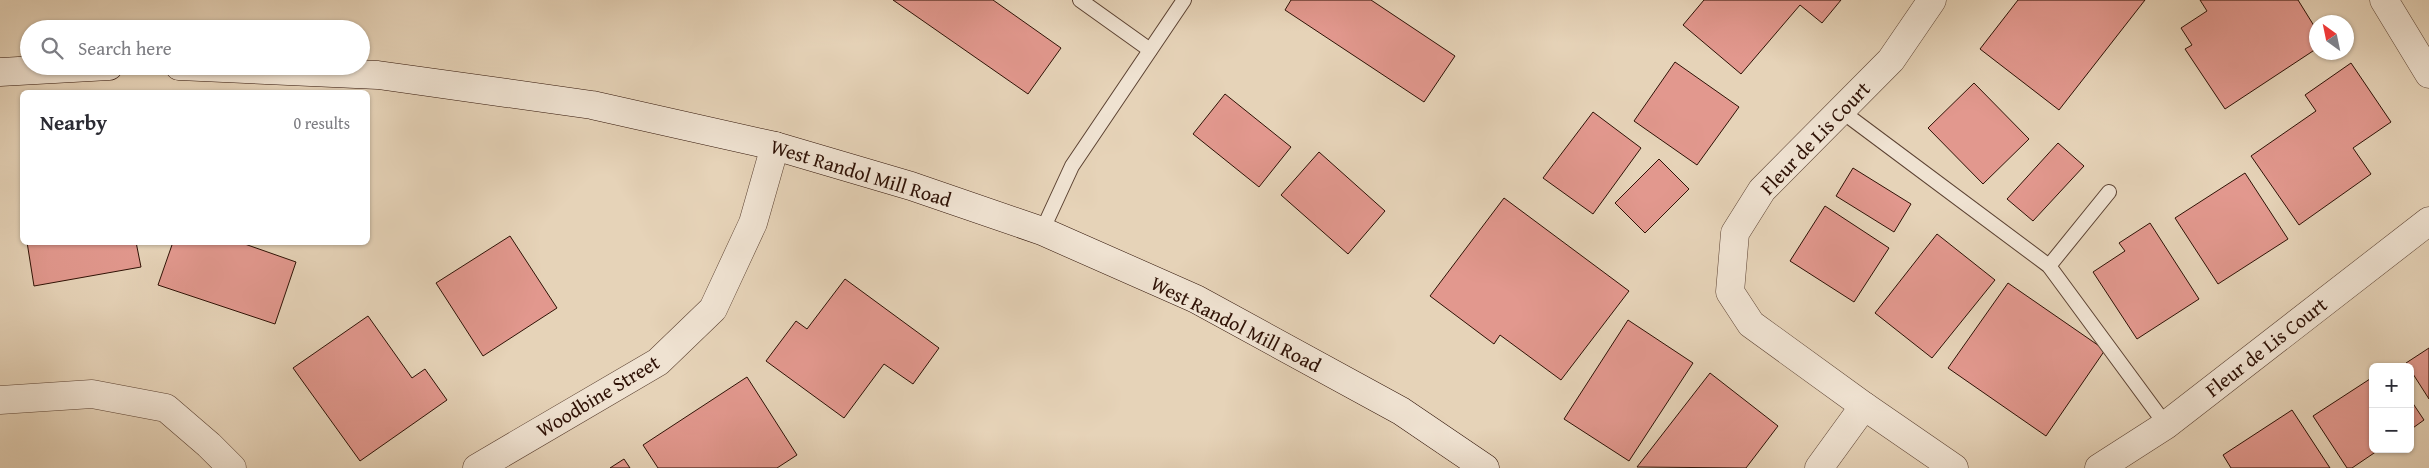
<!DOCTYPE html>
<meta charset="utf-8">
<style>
:root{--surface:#fff;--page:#f2f2f3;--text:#2b2b33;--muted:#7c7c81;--line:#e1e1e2}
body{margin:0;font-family:"Gentium Book Plus",serif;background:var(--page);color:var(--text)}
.controls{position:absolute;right:15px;bottom:15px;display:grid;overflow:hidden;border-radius:8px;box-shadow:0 1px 4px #0004}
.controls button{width:45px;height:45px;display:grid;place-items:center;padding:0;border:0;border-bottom:1px solid var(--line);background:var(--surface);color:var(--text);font:25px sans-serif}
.compass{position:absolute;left:2309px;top:15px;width:45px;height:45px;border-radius:50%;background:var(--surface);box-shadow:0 1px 4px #0004;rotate:327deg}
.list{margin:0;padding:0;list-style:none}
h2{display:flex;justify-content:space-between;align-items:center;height:65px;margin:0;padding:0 20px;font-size:21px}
h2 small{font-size:16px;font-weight:400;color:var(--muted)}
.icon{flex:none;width:28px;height:28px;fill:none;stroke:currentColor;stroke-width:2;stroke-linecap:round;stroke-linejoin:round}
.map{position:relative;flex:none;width:2429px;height:468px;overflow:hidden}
.search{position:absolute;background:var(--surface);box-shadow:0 1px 4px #0004;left:20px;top:20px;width:350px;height:55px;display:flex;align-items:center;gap:12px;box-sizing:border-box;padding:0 18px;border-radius:28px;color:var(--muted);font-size:19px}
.panel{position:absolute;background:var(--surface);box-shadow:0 1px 4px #0004;left:20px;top:90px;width:350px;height:155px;border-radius:8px}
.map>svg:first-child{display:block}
</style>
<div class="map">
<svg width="2429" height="468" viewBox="0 0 2429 468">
<rect width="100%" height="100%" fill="#e6d3b8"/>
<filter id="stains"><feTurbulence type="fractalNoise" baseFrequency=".004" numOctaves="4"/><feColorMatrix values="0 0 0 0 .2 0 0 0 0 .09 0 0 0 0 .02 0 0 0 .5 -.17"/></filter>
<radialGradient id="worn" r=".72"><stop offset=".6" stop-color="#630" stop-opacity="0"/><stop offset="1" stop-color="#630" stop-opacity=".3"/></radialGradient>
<g fill="#e2988e" stroke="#2e1105">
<path d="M 893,0 L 993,0 L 1061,48 L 1028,94 Z"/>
<path d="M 1291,0 L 1371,0 L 1455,56 L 1424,102 L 1285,10 Z"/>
<path d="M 1704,0 L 1841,0 L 1822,23 L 1800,5 L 1741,74 L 1683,25 Z"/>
<path d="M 2018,0 L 2145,0 L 2059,110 L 1980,49 Z"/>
<path d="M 2200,0 L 2298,0 L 2316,29 L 2316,49 L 2225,109 L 2185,49 L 2192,45 L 2181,28 L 2207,11 Z"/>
<path d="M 1675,62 L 1739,107 L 1697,165 L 1634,121 Z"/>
<path d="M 2351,63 L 2391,122 L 2353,148 L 2371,174 L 2299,225 L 2251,156 L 2316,111 L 2305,95 Z"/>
<path d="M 1974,83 L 2029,139 L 1983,184 L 1928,128 Z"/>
<path d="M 1225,94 L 1291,147 L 1259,187 L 1193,134 Z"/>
<path d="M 1593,112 L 1641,148 L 1593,214 L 1543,178 Z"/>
<path d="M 2058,143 L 2084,166 L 2033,221 L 2007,199 Z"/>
<path d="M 1319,152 L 1385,211 L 1348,254 L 1281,195 Z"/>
<path d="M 1659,159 L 1689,189 L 1645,233 L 1615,203 Z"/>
<path d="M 1853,168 L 1911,204 L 1894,232 L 1836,196 Z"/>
<path d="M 2245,173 L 2288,239 L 2218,284 L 2175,218 Z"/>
<path d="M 1504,198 L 1629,291 L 1561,380 L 1500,335 L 1494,344 L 1430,296 Z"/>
<path d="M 1825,206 L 1889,248 L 1854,302 L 1790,261 Z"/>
<path d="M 2150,223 L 2199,299 L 2137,339 L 2093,272 L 2125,251 L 2119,243 Z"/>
<path d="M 1937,234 L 1995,280 L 1932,358 L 1875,313 Z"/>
<path d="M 510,236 L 557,308 L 483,356 L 436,283 Z"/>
<path d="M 27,242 L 136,242 L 141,267 L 34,286 Z"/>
<path d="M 173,242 L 239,242 L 296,262 L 275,324 L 158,285 Z"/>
<path d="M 845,279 L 939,348 L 913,384 L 884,364 L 844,418 L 766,361 L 796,321 L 807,329 Z"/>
<path d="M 2008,283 L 2105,350 L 2046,436 L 1948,368 Z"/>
<path d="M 368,316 L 412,378 L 425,369 L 447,400 L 360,461 L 293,368 Z"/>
<path d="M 1628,320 L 1693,363 L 1629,461 L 1564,419 Z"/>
<path d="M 2429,348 L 2429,399 L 2406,363 Z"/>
<path d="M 1710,373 L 1778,426 L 1746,468 L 1637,467 Z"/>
<path d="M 747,377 L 797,455 L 777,468 L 658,468 L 643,445 Z"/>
<path d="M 2373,377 L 2373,449 L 2380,449 L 2352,468 L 2347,468 L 2313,416 Z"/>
<path d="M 2410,399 L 2424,420 L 2410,430 Z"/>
<path d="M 2292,410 L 2330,468 L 2231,468 L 2223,455 Z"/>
<path d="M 624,459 L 630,468 L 610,468 Z"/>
</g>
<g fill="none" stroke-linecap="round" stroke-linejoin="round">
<g stroke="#5c4232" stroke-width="16">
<g id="service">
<path d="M 1080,0 L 1150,50"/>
<path d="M 1840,110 L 2049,266 L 2166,425"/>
<path d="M 1042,231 L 1072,166 L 1184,0"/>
<path d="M 2049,266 L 2109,192"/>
</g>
</g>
<g stroke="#5c4232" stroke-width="29">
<g id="minor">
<path d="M 1932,0 L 1891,60 L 1762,190 L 1735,233 L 1730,292 L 1751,324 L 1864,406 L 1954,468"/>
<path d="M 2384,0 L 2429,74"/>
<path d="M 0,400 L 92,394 L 166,408 L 209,445 L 232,468"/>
<path d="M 477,468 L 658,362 L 713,309 L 753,223 L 775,146"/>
<path d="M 1819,468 L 1864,406"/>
<path d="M 2099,468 L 2166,425 L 2429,221"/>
</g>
</g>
<g stroke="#2e1105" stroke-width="29">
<g id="secondary">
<path d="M 179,66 L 378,75 L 592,105 L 775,146 L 911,186 L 1042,231 L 1196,299 L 1401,411 L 1485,468"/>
<path d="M 0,72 L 109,66"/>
</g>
</g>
<use href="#service" stroke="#efe2d1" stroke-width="14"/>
<use href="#minor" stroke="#efe2d1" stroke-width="28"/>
<use href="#secondary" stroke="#efe2d1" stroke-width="28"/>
</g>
<g text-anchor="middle" stroke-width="5" stroke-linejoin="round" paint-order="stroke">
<g font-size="20" fill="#2e1105" stroke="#efe2d1">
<text transform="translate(1815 138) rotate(-46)" y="7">Fleur de Lis Court</text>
<text transform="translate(861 173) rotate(17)" y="7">West Randol Mill Road</text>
<text transform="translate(1236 324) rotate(27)" y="7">West Randol Mill Road</text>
<text transform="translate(2266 347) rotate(-38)" y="7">Fleur de Lis Court</text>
<text transform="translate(598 396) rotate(-31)" y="7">Woodbine Street</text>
</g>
</g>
<rect width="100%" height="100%" filter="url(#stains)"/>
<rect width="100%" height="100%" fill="url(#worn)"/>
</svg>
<div class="controls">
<button>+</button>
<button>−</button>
</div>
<svg class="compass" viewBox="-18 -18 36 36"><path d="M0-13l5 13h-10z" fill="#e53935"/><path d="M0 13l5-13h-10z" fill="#7c7c81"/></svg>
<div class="search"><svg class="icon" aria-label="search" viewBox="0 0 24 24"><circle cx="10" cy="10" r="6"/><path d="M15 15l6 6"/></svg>Search here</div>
<section class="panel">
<h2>Nearby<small>0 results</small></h2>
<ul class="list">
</ul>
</section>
</div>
